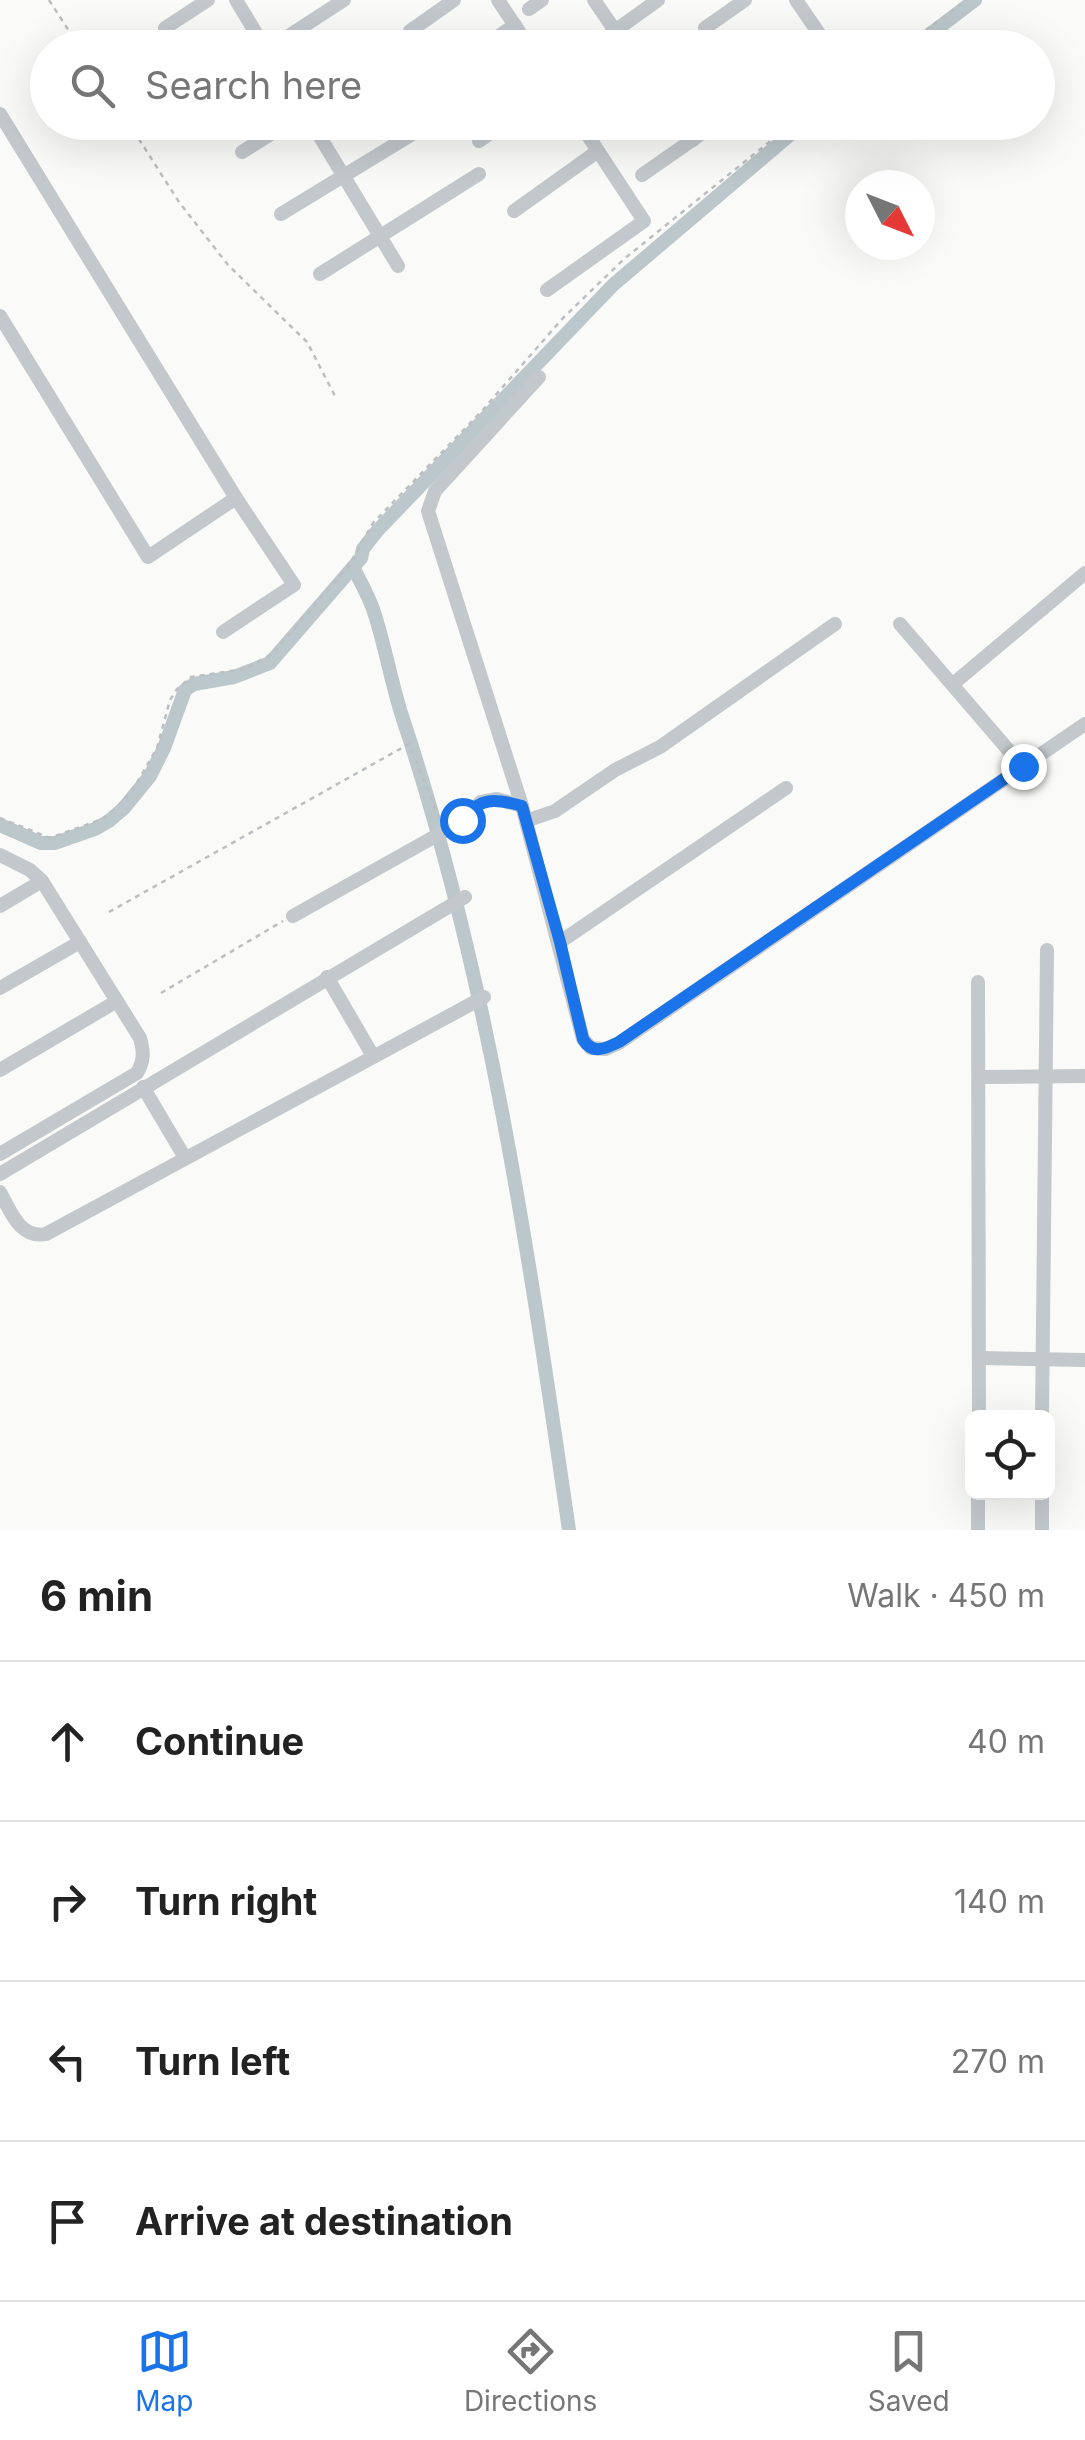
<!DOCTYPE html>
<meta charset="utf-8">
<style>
:root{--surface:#fff;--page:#f2f2f2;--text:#222;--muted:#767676;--line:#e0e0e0;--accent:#1a73e8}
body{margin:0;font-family:Inter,sans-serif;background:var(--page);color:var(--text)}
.controls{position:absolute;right:30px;bottom:30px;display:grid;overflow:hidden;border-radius:15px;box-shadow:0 10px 40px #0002}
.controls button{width:90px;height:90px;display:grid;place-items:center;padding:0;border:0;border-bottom:2px solid var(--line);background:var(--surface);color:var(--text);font:50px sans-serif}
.compass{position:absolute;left:845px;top:170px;width:90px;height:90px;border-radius:50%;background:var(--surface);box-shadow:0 10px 40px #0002;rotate:132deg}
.stop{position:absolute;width:30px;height:30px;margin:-22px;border:8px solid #1a73e8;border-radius:50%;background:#fff}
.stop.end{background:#1a73e8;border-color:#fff;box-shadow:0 2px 10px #0008}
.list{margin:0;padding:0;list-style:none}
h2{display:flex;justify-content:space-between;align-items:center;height:130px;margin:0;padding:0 40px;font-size:42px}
h2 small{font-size:32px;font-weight:400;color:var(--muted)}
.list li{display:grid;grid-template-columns:65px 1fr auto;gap:30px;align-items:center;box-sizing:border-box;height:160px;padding:0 40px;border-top:2px solid var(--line)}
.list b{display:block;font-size:38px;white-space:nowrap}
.list em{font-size:32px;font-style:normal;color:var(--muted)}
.icon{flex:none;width:55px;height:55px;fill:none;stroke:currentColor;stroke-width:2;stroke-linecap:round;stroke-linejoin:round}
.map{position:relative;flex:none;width:1085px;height:1530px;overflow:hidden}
.search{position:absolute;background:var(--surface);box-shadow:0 10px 40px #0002;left:30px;right:30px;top:30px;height:110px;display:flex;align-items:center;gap:25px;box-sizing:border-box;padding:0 35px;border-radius:55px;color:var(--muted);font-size:38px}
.sheet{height:770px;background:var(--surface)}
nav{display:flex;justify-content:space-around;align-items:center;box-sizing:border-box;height:140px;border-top:2px solid var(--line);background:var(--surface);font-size:28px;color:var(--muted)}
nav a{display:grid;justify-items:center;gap:5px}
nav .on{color:var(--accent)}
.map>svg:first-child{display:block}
</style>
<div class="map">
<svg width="1085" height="1530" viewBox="0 0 1085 1530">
<rect width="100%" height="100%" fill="#fafaf8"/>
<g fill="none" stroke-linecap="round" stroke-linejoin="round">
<g stroke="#bbc7cb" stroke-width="14">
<path d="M 912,48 L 975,0"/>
<path d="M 353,567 C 360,581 368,595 373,609 C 385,644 391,683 403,719 C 490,982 529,1256 569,1530"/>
<path d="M 0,825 L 41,843 L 55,843 L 95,829 L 109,821 L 124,808 L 150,776 L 164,748 L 185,690 L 194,684 L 234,677 L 270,663 L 361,558 L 363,549 L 377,531 L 613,285 L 805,122"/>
</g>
<g stroke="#bbbfc2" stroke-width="2.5" stroke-dasharray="5 5" stroke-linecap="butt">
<path d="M 49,0 L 80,48"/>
<path d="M 901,48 L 967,0"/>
<path d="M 128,122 L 179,202 L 228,265 L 307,342 L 335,396"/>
<path d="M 0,818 L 50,838 L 102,819 L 115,809 L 134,788 L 157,748 L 170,700 L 177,689 L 191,677 L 245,669 L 272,654 L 348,567 L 373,523 L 480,413 L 563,318 L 624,259 L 794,122"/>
<path d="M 109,912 L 409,744 L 440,820"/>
<path d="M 161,993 L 283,921"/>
</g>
<g stroke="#c3c8cc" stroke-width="14">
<path d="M 236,0 L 265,48"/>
<path d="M 498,0 L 530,48"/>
<path d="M 594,0 L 627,48"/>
<path d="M 796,0 L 829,48"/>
<path d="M 529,9 L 542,0"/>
<path d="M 165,28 L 208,0"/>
<path d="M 705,28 L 745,0"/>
<path d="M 410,31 L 454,0"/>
<path d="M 270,48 L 344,0"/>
<path d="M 409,48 L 410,47"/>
<path d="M 481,48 L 515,25"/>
<path d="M 591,48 L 658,0"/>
<path d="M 701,48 L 705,45"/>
<path d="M 807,48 L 822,37"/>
<path d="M 0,114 L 236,498 L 294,585 L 223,632"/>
<path d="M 311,122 L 398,266"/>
<path d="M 680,122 L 693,140"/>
<path d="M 479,141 L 506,122"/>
<path d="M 242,152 L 290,122"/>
<path d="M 642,175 L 718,122"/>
<path d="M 514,211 L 598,151"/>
<path d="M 281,214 L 432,122"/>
<path d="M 320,274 L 479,174"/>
<path d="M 547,290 L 644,221 L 579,122"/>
<path d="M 0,316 L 148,557 L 236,498"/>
<path d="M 539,377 L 435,491 L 428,511 L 522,806 L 583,1039 L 591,1048 L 606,1049 L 619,1043 L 1085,724"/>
<path d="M 900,624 L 1023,767"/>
<path d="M 953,684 L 1085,573"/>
<path d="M 526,821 L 555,811 L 615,770 L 660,747 L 835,624"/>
<path d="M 0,855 L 30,870 L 42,881 L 140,1038 C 144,1052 144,1061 137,1073 L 0,1154"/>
<path d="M 0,906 L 42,881"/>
<path d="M 293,916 L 457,824 L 481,802 L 497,799 L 522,806"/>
<path d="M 560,942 L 786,788"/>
<path d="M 327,977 L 373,1056"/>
<path d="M 978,982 L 979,1418"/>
<path d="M 0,988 L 80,942"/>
<path d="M 0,1070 L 117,1001"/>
<path d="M 980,1077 L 1085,1076"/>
<path d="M 143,1087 L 184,1156"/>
<path d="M 0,1174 L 465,897"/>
<path d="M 0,1192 C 11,1212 20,1239 46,1234 L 484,997"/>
<path d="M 980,1358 L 1085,1360"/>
<path d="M 1042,1418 L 1047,950"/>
<path d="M 978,1530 L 978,1492"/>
<path d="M 1042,1530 L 1042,1492"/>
</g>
</g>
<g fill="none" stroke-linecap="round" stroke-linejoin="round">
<path stroke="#1a73e8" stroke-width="12" d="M 462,820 C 480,797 495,798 522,806 L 560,942 L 583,1039 C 592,1055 605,1049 619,1042 L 1023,766"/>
</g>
</svg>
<div class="controls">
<button><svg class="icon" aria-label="locate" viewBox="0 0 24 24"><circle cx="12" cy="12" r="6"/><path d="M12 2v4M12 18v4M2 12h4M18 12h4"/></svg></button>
</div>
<svg class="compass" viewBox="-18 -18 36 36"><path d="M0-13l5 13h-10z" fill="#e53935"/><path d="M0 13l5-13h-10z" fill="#767676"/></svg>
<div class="stop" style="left:462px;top:820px"></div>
<div class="stop end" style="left:1023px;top:766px"></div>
<div class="search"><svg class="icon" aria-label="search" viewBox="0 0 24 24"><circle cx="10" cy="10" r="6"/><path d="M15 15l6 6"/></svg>Search here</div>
</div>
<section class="sheet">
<h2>6 min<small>Walk · 450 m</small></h2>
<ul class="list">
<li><svg class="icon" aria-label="ahead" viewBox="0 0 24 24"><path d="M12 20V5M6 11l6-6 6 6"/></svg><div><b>Continue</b></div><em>40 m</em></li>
<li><svg class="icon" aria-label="right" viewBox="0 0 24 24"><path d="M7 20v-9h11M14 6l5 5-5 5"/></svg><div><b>Turn right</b></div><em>140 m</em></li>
<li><svg class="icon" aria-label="left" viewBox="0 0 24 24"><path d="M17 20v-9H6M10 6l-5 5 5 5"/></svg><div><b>Turn left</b></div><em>270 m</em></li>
<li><svg class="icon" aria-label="arrive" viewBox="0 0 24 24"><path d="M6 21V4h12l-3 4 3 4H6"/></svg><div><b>Arrive at destination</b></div></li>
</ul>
</section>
<nav>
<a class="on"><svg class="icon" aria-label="map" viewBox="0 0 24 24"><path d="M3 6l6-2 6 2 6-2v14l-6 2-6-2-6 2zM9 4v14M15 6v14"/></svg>Map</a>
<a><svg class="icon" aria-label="directions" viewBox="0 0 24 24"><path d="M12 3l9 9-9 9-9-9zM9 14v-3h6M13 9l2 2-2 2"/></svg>Directions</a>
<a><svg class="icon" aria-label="saved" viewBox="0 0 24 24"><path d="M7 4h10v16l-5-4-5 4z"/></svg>Saved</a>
</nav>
